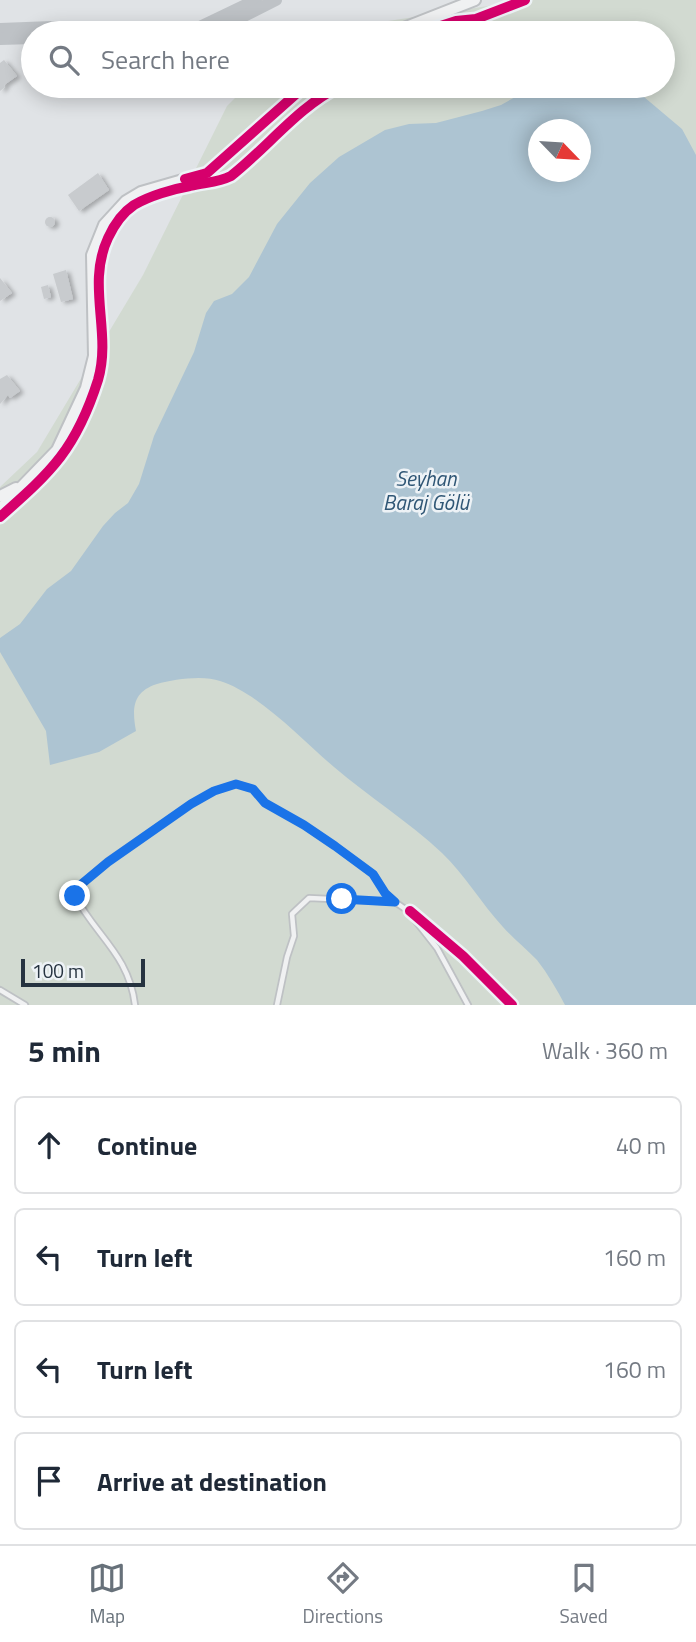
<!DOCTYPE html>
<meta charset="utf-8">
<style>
:root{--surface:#fff;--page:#f2f2f3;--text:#1f2937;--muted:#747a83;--line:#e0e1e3;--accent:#67717a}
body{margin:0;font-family:"Titillium Web",sans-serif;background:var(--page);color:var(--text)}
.compass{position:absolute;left:528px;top:119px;width:63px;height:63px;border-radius:50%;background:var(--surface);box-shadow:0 4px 18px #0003;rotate:115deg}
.scale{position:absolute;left:21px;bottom:18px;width:124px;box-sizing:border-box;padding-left:7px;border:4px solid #263340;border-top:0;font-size:19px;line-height:24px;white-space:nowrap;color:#263340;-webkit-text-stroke:5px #edf2f6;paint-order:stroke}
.stop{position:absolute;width:21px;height:21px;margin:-16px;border:5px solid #1a73e8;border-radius:50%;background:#fff}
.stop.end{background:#1a73e8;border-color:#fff;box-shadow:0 2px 7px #0008}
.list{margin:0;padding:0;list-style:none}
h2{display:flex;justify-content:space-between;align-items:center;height:91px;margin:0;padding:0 28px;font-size:30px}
h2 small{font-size:23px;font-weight:400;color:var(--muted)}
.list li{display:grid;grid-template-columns:46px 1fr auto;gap:21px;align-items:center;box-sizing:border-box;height:98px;margin:0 14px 14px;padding:0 14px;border:2px solid var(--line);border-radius:10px}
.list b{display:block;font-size:26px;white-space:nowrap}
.list em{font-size:23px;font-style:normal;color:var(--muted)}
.icon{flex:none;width:38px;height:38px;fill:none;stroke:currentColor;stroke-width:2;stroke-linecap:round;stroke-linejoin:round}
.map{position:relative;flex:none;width:696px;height:1005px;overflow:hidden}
.search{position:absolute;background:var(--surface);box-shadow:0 4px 18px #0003;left:21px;right:21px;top:21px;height:77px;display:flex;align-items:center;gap:18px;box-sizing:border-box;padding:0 24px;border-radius:38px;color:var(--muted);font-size:26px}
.sheet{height:539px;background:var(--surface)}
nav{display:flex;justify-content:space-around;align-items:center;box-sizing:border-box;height:98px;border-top:2px solid var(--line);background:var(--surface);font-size:19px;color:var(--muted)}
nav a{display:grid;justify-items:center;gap:4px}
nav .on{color:var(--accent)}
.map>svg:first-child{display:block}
</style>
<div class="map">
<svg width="696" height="1005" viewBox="0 0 696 1005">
<defs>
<filter id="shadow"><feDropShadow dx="4" dy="2" stdDeviation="2" flood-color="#0004"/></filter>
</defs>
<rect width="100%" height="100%" fill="#e0e3e6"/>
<path fill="#d2dad1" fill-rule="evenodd" d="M 512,0 L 696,0 L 696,1005 L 0,1005 L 0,487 L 37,452 L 143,275 L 227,106 L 247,86 L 663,86 L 663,33 L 308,33 L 488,6 ZM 538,130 L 580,130 L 580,172 L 538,172 Z"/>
<path fill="#adc4d2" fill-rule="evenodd" d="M 535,86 L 631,86 L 682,129 L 696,155 L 696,1005 L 565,1005 C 557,990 548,974 537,960 C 526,949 513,938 503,927 C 481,903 465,875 442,853 C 408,821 369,797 334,767 C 302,740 259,693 220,681 C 204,675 174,679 157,684 C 132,692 132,709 136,731 L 99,752 L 50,765 L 46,731 L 0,652 L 0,638 L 20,624 L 47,589 L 71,571 L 103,526 L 115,513 L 128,503 L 139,484 L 154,436 L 194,352 L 206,313 L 214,301 L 232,294 L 249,277 L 277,224 L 310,183 L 339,157 L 385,130 L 409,124 L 436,123 L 482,111 L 501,105 ZM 538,130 L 580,130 L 580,172 L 538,172 Z"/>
<g fill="#c8cbce" filter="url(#shadow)">
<path d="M 4,60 L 17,76 L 4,85 L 5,87 L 0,91 L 0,63 Z"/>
<path d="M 98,173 L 109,190 L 79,211 L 68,195 Z"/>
<circle cx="50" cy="222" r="5"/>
<path d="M 66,270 L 73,299 L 61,302 L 53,274 Z"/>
<path d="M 0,278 L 12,293 L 0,301 Z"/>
<path d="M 48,285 L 51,297 L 44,299 L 41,287 Z"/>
<path d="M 7,375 L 20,391 L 10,398 L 8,395 L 0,404 L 0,379 Z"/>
</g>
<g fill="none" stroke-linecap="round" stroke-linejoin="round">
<g stroke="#bec1c4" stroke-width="8">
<g id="service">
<path d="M 415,920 L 437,948 L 468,1005"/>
<path d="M 0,990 L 25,1005"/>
<path d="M 135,1005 C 129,955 96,936 75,896 L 78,887 L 108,861 L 191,804 L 214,791 L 236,784 L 253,789 L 265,803 L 304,825 L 335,846 L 373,874 L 385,893 L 395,902"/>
<path d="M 277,1005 L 287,957 L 294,936 L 292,914 L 309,898 L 395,902 L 411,913"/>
</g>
</g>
<g stroke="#bec1c4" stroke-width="12">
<path id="minor" d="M 410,911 L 463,956 L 512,1005"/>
</g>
<g stroke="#bec1c4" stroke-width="14">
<g id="tertiary">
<path d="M 391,33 L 475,0"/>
<path d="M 0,496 L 16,488"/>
<path d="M 0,509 L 57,450 L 86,388 L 94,356 L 92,255 L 104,225 L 126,201 L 141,192 L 207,173 L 305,86"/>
</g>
</g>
<use href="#service" stroke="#f0f1f2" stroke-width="4.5"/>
<use href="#minor" stroke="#f0f1f2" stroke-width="9"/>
<use href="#tertiary" stroke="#f0f1f2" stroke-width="10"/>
<g stroke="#bec2c6" stroke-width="12">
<path d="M 0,29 L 52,27 L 159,33"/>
<path d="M 168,33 L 200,27 L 256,0"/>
<path d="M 210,33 L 276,0"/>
<path d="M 0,39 L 33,38"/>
</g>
<g stroke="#edf2f6" stroke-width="15">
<g id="cycleway">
<path d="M 419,33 L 456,21 L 476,19 L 525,0"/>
<path d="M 185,179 L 207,173 L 305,86"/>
<path d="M 0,517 C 52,471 76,449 98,380 C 112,332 86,285 108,238 C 114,225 122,213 134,205 C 149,196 173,189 190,186 C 205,182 217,183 231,176 C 268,147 298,107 340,86"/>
<path d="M 410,911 L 463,956 L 512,1005"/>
</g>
</g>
<use href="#cycleway" stroke="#d6006c" stroke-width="10"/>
</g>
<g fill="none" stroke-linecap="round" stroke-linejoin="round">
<path stroke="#1a73e8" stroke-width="9" d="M 75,896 L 78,887 L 108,862 L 191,804 L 214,791 L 236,784 L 253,789 L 265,803 L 304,825 L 335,846 L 373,874 L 385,893 L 395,902 L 342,899"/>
</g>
<g text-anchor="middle" stroke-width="5" stroke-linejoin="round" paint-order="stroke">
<g font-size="21" font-style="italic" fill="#2f5675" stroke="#edf2f6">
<text x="426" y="486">Seyhan<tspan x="426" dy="24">Baraj Gölü</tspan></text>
</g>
</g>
</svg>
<svg class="compass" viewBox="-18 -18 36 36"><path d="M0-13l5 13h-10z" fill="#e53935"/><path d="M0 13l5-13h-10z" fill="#747a83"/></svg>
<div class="scale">100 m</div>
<div class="stop" style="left:342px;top:899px"></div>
<div class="stop end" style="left:75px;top:896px"></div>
<div class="search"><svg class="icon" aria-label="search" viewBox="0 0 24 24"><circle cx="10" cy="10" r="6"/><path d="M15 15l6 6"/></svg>Search here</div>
</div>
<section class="sheet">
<h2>5 min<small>Walk · 360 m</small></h2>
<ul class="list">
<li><svg class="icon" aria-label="ahead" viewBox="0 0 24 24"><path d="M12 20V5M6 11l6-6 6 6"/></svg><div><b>Continue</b></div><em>40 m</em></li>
<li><svg class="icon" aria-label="left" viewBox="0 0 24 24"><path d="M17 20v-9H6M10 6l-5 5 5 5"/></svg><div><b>Turn left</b></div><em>160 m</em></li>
<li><svg class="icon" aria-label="left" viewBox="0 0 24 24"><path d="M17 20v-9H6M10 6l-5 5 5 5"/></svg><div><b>Turn left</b></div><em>160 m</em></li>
<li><svg class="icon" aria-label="arrive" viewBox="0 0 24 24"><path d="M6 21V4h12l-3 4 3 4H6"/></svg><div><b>Arrive at destination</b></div></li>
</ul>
</section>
<nav>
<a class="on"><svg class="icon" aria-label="map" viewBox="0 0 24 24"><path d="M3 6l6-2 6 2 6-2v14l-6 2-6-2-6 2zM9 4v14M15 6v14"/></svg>Map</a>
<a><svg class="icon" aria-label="directions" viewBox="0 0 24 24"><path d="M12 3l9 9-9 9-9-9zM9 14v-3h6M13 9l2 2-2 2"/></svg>Directions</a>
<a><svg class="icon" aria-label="saved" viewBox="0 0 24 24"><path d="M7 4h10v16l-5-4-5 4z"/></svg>Saved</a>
</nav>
